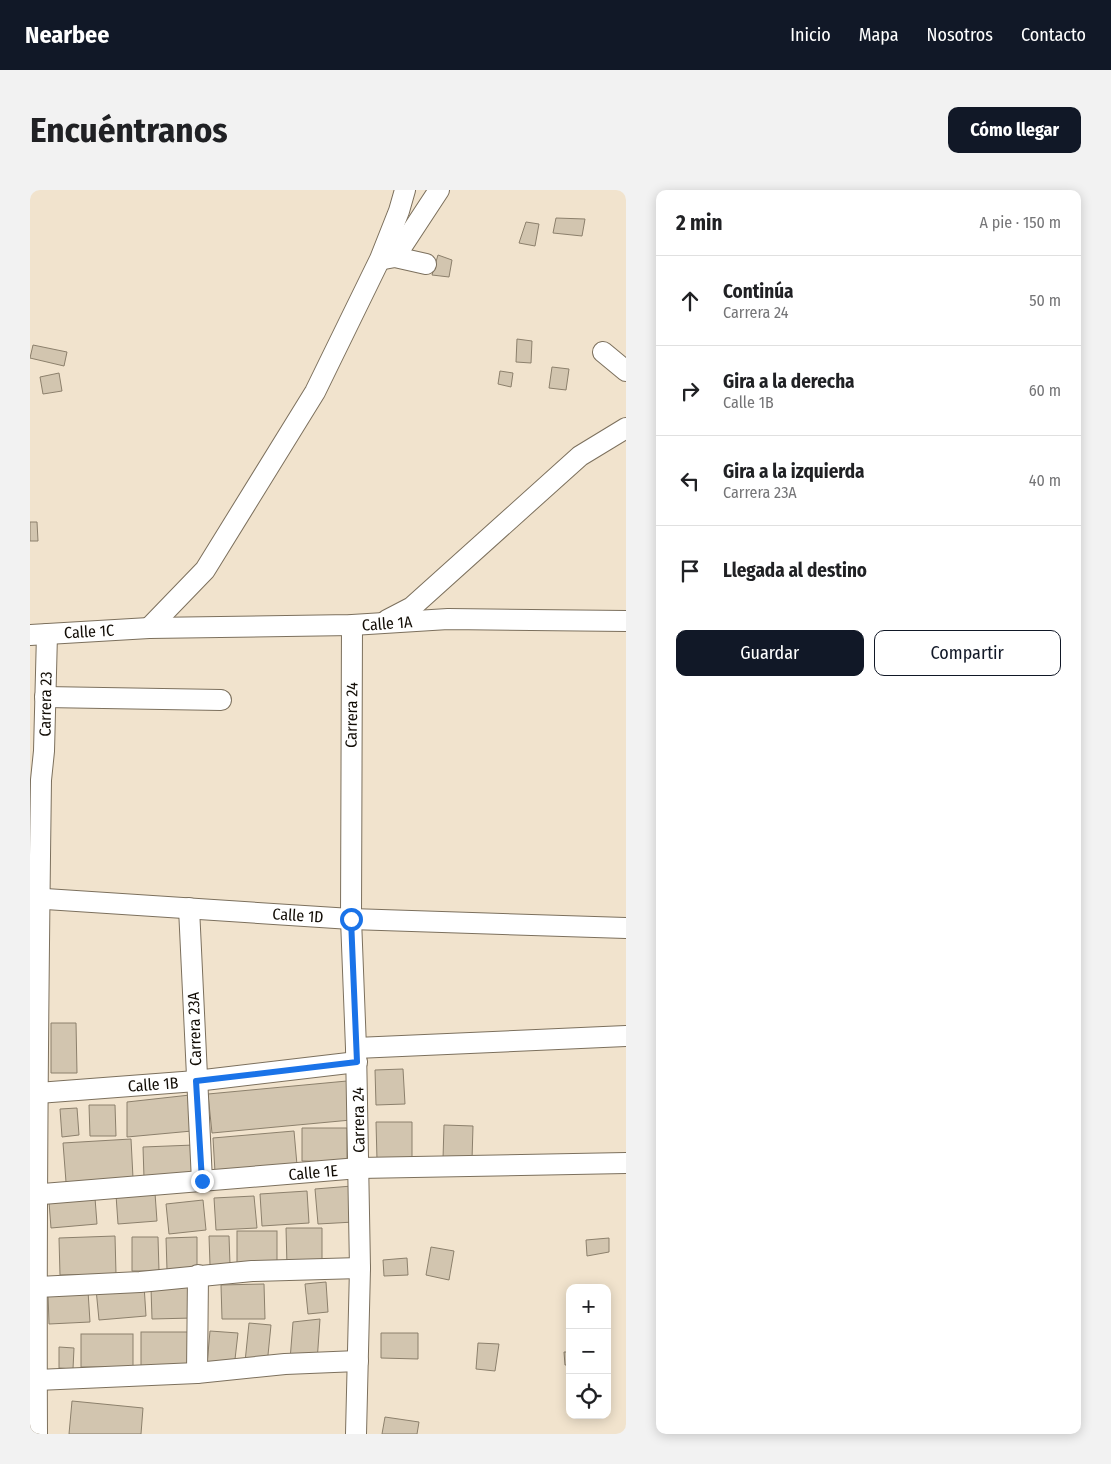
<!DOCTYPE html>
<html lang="es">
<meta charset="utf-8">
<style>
:root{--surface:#fff;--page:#f2f2f2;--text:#202124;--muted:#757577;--line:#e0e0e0;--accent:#111827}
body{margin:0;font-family:"Fira Sans Condensed",sans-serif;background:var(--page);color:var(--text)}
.controls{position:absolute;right:15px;bottom:15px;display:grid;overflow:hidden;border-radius:10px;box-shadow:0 2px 12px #0003}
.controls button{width:45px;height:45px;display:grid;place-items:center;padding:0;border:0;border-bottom:1px solid var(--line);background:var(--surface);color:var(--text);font:25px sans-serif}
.stop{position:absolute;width:15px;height:15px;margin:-11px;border:4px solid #1a73e8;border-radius:50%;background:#fff}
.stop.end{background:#1a73e8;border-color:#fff;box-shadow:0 1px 5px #0008}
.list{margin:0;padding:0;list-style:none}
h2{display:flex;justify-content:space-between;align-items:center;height:65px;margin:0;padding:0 20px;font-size:21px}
h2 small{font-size:16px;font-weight:400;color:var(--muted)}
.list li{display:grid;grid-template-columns:32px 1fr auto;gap:15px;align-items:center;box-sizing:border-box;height:90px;padding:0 20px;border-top:1px solid var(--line)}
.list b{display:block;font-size:19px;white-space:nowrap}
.list p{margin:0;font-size:16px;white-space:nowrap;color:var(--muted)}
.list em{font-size:16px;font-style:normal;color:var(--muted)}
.actions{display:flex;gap:10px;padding:15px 20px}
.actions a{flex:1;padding:11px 0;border:1px solid var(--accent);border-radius:10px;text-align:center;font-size:18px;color:var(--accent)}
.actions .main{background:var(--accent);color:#fff}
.icon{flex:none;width:28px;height:28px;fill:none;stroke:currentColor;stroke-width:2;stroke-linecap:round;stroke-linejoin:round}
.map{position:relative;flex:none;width:596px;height:1244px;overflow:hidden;border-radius:10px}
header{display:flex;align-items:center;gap:30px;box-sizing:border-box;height:70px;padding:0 25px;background:var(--accent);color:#fff}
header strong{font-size:24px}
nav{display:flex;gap:28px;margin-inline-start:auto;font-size:18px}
.intro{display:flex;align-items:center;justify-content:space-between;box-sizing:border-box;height:120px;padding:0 30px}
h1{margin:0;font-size:35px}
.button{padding:12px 22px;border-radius:10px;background:var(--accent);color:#fff;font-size:18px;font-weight:700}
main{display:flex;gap:30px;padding:0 30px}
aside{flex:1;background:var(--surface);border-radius:10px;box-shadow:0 2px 12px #0003}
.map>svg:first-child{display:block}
</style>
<header>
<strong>Nearbee</strong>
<nav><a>Inicio</a><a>Mapa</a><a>Nosotros</a><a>Contacto</a></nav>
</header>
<div class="intro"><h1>Encuéntranos</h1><a class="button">Cómo llegar</a></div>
<main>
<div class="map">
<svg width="596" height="1244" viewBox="0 0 596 1244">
<rect width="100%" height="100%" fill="#f1e3cd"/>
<g fill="#d2c5af" stroke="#8c806c">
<path d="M 526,28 L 555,29 L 552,46 L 523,43 Z"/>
<path d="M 496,32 L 509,34 L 505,56 L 489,53 Z"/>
<path d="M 408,65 L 422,70 L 419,87 L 402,85 Z"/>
<path d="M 487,149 L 502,151 L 501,173 L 486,172 Z"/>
<path d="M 3,155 L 37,162 L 34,176 L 0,168 Z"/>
<path d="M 522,177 L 539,179 L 536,200 L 519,198 Z"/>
<path d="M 470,181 L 483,183 L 481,197 L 468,194 Z"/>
<path d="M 29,183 L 32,201 L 13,204 L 10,187 Z"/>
<path d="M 0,332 L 7,332 L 8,351 L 0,351 Z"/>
<path d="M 21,833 L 46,833 L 47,883 L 21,883 Z"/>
<path d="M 373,879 L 375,914 L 346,915 L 345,880 Z"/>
<path d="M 317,891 L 321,930 L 182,943 L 178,904 Z"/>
<path d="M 160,905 L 162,941 L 97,947 L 97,912 Z"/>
<path d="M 59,915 L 85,915 L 86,946 L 60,946 Z"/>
<path d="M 47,918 L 49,945 L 32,947 L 30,919 Z"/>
<path d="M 346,932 L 382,932 L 382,970 L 347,970 Z"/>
<path d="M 414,935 L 443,936 L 442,970 L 413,969 Z"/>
<path d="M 272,938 L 317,938 L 317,972 L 272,971 Z"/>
<path d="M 264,941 L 267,975 L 185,982 L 183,948 Z"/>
<path d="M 101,949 L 103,988 L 36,992 L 33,953 Z"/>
<path d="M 164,955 L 166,985 L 114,988 L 113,957 Z"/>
<path d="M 322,996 L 324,1032 L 288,1034 L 285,999 Z"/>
<path d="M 277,1001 L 279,1033 L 232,1036 L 230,1004 Z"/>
<path d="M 125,1003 L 127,1031 L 88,1034 L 86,1005 Z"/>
<path d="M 224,1006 L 227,1038 L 186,1040 L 184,1008 Z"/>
<path d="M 65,1008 L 67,1034 L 21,1038 L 19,1012 Z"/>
<path d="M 173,1010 L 176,1040 L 139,1044 L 136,1014 Z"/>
<path d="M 256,1038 L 292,1038 L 292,1075 L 257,1076 Z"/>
<rect x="207" y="1041" width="40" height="34"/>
<path d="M 85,1046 L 86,1084 L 30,1085 L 29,1048 Z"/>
<path d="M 179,1046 L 199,1046 L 200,1074 L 180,1075 Z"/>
<path d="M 102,1047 L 128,1047 L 129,1081 L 102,1081 Z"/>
<path d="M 167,1047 L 167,1080 L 137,1080 L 136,1048 Z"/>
<path d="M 579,1048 L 579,1062 L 557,1066 L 556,1050 Z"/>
<path d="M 401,1057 L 424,1061 L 419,1090 L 396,1085 Z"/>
<path d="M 377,1068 L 378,1085 L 354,1086 L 353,1070 Z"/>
<path d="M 296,1092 L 298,1122 L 278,1124 L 275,1094 Z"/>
<path d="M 234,1094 L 235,1129 L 192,1129 L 191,1095 Z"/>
<path d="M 114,1095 L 116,1126 L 69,1130 L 66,1099 Z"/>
<path d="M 162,1097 L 163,1128 L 122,1129 L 121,1098 Z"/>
<path d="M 58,1101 L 60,1132 L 19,1134 L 18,1103 Z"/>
<path d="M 290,1129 L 287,1172 L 260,1170 L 263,1132 Z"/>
<path d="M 219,1133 L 241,1135 L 237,1175 L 215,1172 Z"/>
<path d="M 180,1141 L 208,1143 L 204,1178 L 177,1175 Z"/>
<rect x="111" y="1142" width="49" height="37"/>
<path d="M 351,1143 L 388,1143 L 388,1169 L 351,1168 Z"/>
<rect x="51" y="1144" width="52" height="33"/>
<path d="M 448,1153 L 469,1154 L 465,1181 L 446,1179 Z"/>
<path d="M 29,1157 L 44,1158 L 43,1179 L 29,1178 Z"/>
<path d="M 534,1162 L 540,1162 L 540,1175 L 535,1175 Z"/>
<path d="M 42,1211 L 113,1218 L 111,1244 L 39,1244 Z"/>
<path d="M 355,1227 L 389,1232 L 387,1244 L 352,1244 Z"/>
</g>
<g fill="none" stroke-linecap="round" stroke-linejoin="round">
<g stroke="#7c705d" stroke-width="22">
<g id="minor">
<path d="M 365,67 L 409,0"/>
<path d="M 354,69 L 365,67 L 396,74"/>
<path d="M 573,162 L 596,181"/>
<path d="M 357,430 L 382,417 L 550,266 L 596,238"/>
<path d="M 322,435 L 321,729 L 326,858 L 330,1078 L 326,1244"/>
<path d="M 119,438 L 175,380 L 285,202 L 350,69 L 369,21 L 375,0"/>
<path d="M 0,445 L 119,438 L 322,435 L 418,429 L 596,431"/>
<path d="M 15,507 L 191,510"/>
<path d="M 0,708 L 321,729 L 596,738"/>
<path d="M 159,718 L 172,991"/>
<path d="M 326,858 L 596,846"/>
<path d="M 8,903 L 166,891 L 327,872"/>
<path d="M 0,1005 L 329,978 L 596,973"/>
<path d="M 8,1097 L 110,1092 L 222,1081 L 330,1078"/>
<path d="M 167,1183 L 168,1085"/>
<path d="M 7,1190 L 167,1183 L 255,1174 L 328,1171"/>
<path d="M 7,1244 C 6,1026 8,808 11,590 L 14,561 L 17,444"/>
</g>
</g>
<use href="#minor" stroke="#fff" stroke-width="20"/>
</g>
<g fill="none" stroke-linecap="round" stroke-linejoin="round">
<path stroke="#1a73e8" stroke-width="6" d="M 172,991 L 166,891 L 327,872 L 321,729"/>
</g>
<g text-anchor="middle" stroke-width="5" stroke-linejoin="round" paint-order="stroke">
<g font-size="16" fill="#110c05" stroke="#fff">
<text transform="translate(357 433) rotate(-4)" y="6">Calle 1A</text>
<text transform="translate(59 441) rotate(-3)" y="6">Calle 1C</text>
<text transform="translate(15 514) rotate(-89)" y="6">Carrera 23</text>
<text transform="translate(321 525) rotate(-89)" y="6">Carrera 24</text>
<text transform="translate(268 725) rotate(4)" y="6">Calle 1D</text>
<text transform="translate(164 839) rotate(-92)" y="6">Carrera 23A</text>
<text transform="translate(123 894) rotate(-4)" y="6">Calle 1B</text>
<text transform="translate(328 930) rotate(-91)" y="6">Carrera 24</text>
<text transform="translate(283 982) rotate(-5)" y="6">Calle 1E</text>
</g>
</g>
</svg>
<div class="controls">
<button>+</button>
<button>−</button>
<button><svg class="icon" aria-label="locate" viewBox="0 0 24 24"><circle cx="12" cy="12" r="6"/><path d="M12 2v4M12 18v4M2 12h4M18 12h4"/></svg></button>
</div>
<div class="stop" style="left:321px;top:729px"></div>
<div class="stop end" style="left:172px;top:991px"></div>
</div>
<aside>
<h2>2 min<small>A pie · 150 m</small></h2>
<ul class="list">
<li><svg class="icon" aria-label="ahead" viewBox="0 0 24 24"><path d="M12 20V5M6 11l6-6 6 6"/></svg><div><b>Continúa</b><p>Carrera 24</p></div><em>50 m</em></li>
<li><svg class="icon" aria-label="right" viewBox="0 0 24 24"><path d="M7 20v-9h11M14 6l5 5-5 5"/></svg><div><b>Gira a la derecha</b><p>Calle 1B</p></div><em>60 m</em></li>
<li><svg class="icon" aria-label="left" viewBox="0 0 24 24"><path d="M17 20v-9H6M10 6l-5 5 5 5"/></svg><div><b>Gira a la izquierda</b><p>Carrera 23A</p></div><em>40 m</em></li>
<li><svg class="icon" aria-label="arrive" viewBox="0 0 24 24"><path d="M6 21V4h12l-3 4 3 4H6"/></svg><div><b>Llegada al destino</b></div></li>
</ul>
<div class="actions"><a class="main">Guardar</a><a>Compartir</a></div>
</aside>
</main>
